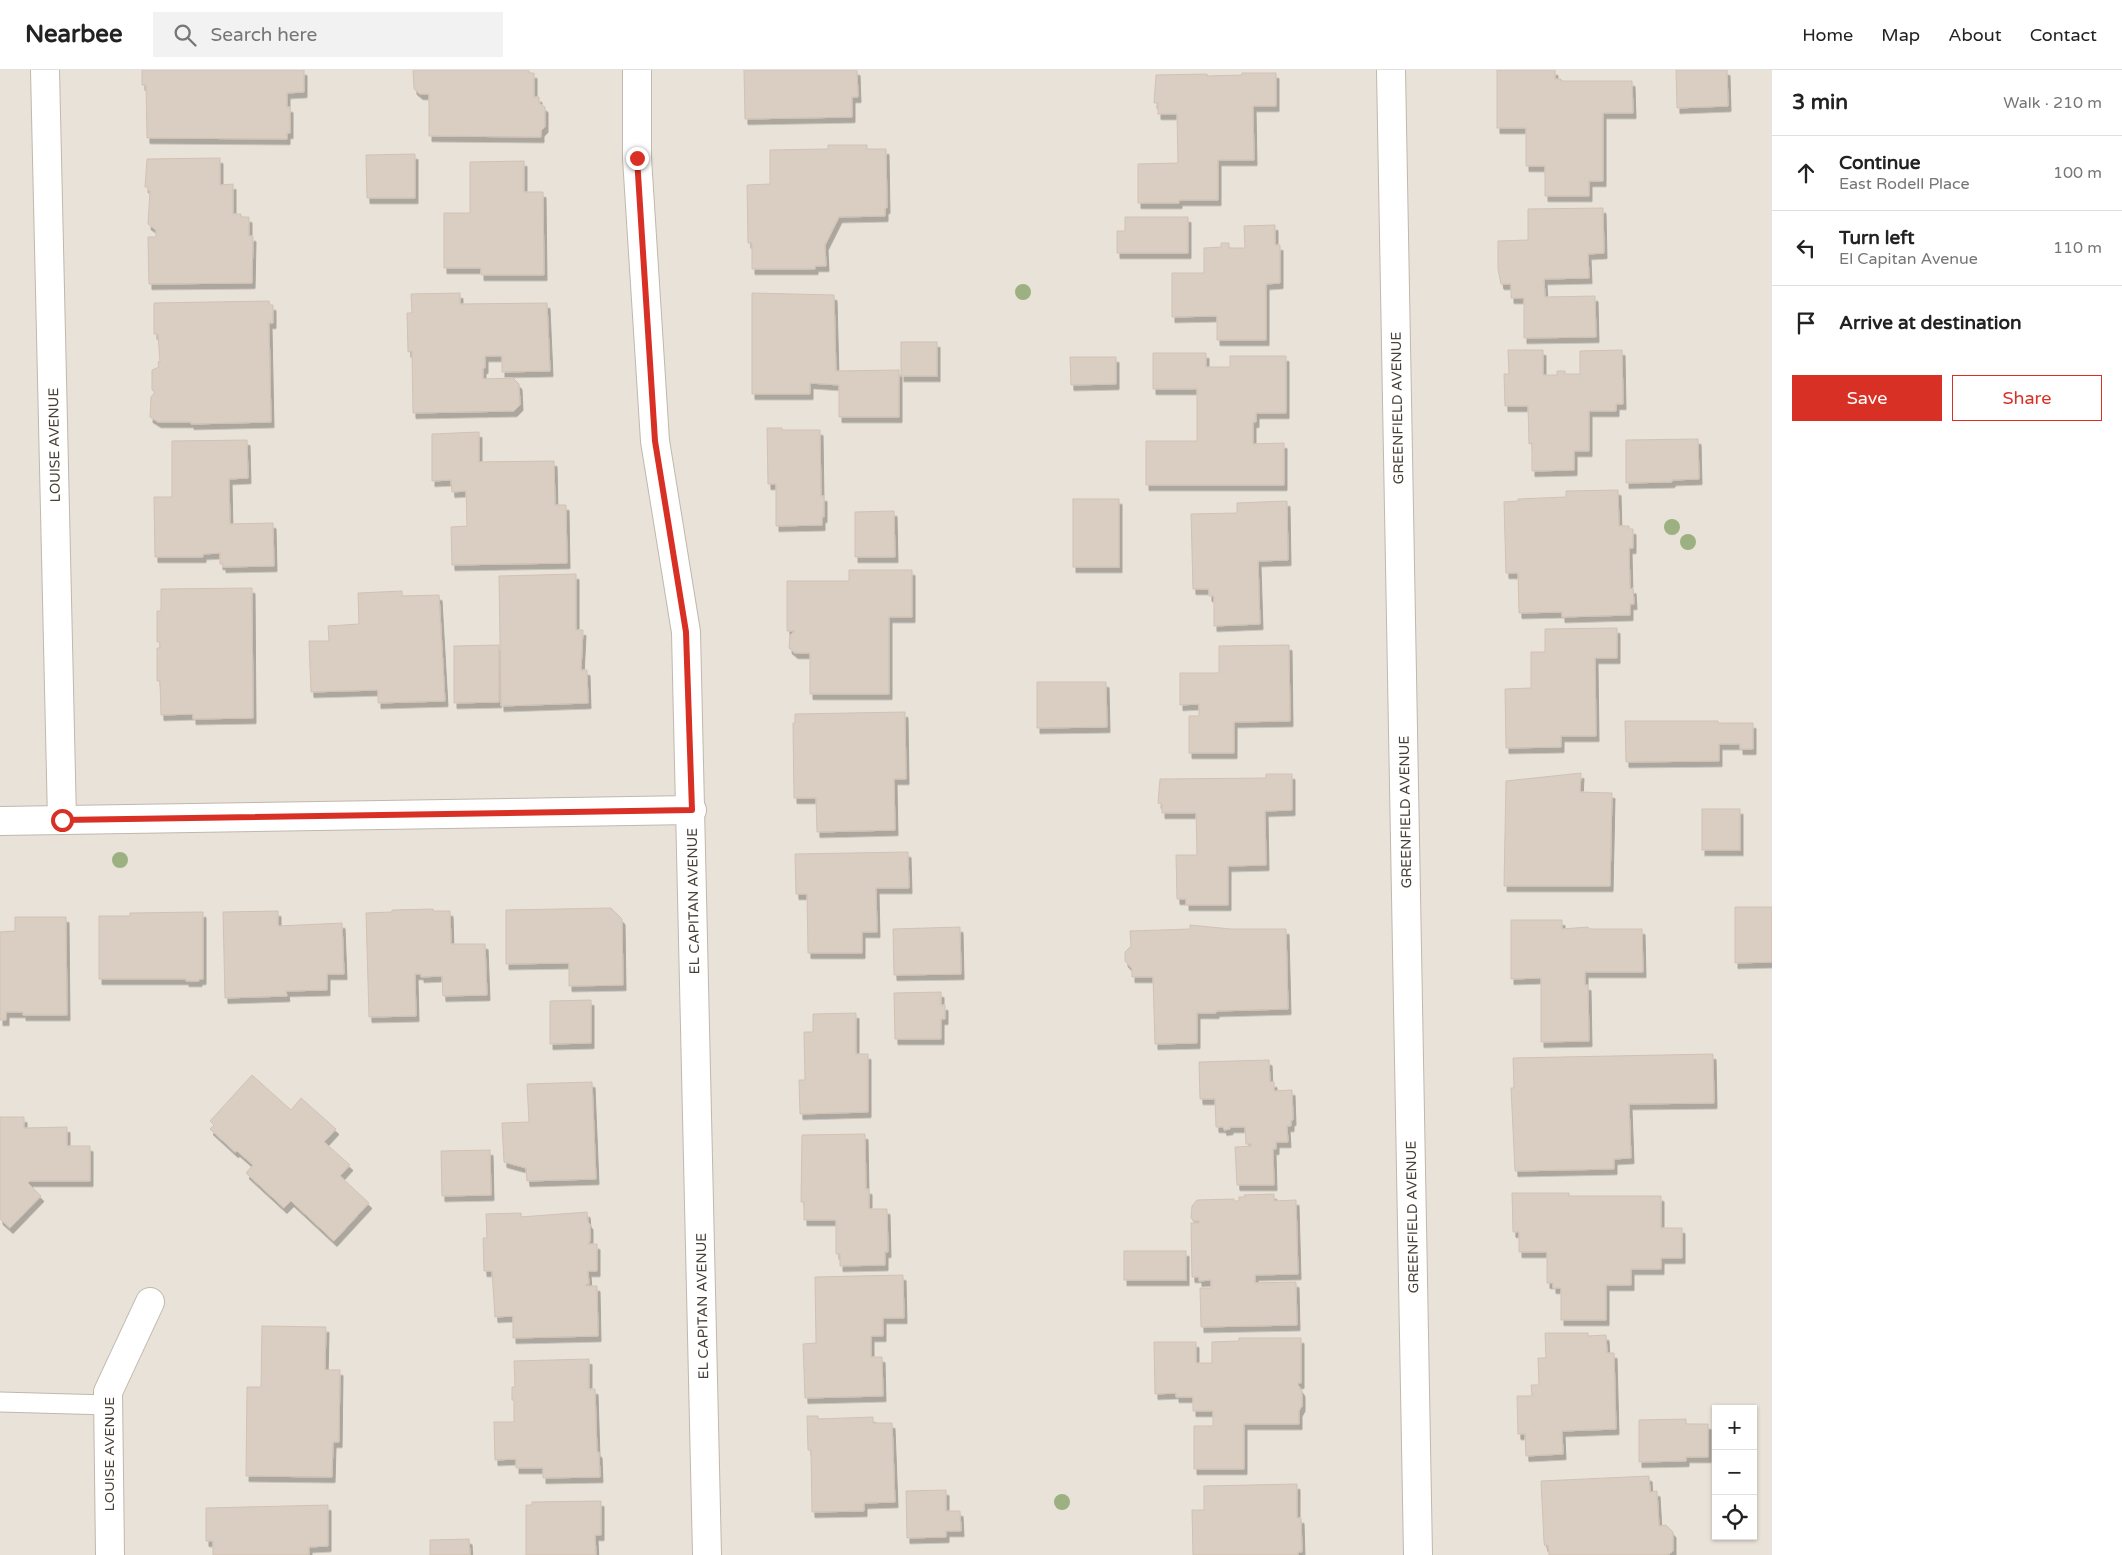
<!DOCTYPE html>
<meta charset="utf-8">
<style>
:root{--surface:#fff;--page:#f2f2f2;--text:#222;--muted:#767676;--line:#e0e0e0;--accent:#d93025}
body{margin:0;font-family:"Varela Round",sans-serif;background:var(--page);color:var(--text)}
.controls{position:absolute;right:15px;bottom:15px;display:grid;overflow:hidden;border-radius:0px;box-shadow:0 1px 4px #0004}
.controls button{width:45px;height:45px;display:grid;place-items:center;padding:0;border:0;border-bottom:1px solid var(--line);background:var(--surface);color:var(--text);font:25px sans-serif}
.stop{position:absolute;width:15px;height:15px;margin:-11px;border:4px solid #d93025;border-radius:50%;background:#fff}
.stop.end{background:#d93025;border-color:#fff;box-shadow:0 1px 5px #0008}
.list{margin:0;padding:0;list-style:none}
h2{display:flex;justify-content:space-between;align-items:center;height:65px;margin:0;padding:0 20px;font-size:21px}
h2 small{font-size:16px;font-weight:400;color:var(--muted)}
.list li{display:grid;grid-template-columns:32px 1fr auto;gap:15px;align-items:center;box-sizing:border-box;height:75px;padding:0 20px;border-top:1px solid var(--line)}
.list b{display:block;font-size:19px;white-space:nowrap}
.list p{margin:0;font-size:16px;white-space:nowrap;color:var(--muted)}
.list em{font-size:16px;font-style:normal;color:var(--muted)}
.actions{display:flex;gap:10px;padding:15px 20px}
.actions a{flex:1;padding:11px 0;border:1px solid var(--accent);border-radius:0px;text-align:center;font-size:18px;color:var(--accent)}
.actions .main{background:var(--accent);color:#fff}
.icon{flex:none;width:28px;height:28px;fill:none;stroke:currentColor;stroke-width:2;stroke-linecap:round;stroke-linejoin:round}
.map{position:relative;flex:none;width:1772px;height:1485px;overflow:hidden}
header{display:flex;align-items:center;gap:30px;box-sizing:border-box;height:70px;padding:0 25px;background:var(--surface);border-bottom:1px solid var(--line)}
header strong{font-size:24px}
nav{display:flex;gap:28px;margin-inline-start:auto;font-size:18px}
.search{width:350px;height:45px;background:var(--page);display:flex;align-items:center;gap:12px;box-sizing:border-box;padding:0 18px;border-radius:0px;color:var(--muted);font-size:19px}
main{display:flex}
aside{flex:1;background:var(--surface)}
.map>svg:first-child{display:block}
</style>
<header>
<strong>Nearbee</strong>
<div class="search"><svg class="icon" aria-label="search" viewBox="0 0 24 24"><circle cx="10" cy="10" r="6"/><path d="M15 15l6 6"/></svg>Search here</div>
<nav><a>Home</a><a>Map</a><a>About</a><a>Contact</a></nav>
</header>
<main>
<div class="map">
<svg width="1772" height="1485" viewBox="0 0 1772 1485">
<defs>
<filter id="shadow"><feDropShadow dx="3" dy="5.5" stdDeviation="0" flood-color="#0004"/></filter>
</defs>
<rect width="100%" height="100%" fill="#f5f0ea"/>
<path fill="#e9e2d8" fill-rule="evenodd" d="M 0,0 L 1772,0 L 1772,1485 L 0,1485 ZM 1716,1339 L 1753,1339 L 1753,1466 L 1716,1466 Z"/>
<g fill="#dacec2" stroke="#d1c2b3" filter="url(#shadow)">
<path d="M 142,0 L 304,0 L 304,22 L 287,23 L 287,37 L 290,37 L 290,63 L 287,63 L 287,69 L 147,68 L 146,15 L 142,15 Z"/>
<path d="M 413,0 L 529,0 L 529,3 L 534,3 L 534,27 L 539,27 L 539,33 L 545,37 L 545,57 L 541,61 L 541,67 L 429,66 L 429,24 L 420,24 L 414,19 Z"/>
<path d="M 744,0 L 857,0 L 858,27 L 852,27 L 852,47 L 745,49 Z"/>
<path d="M 1497,0 L 1555,0 L 1555,9 L 1561,9 L 1561,11 L 1632,11 L 1633,43 L 1603,43 L 1603,111 L 1589,111 L 1589,126 L 1545,126 L 1545,96 L 1526,96 L 1526,58 L 1497,58 Z"/>
<path d="M 1676,0 L 1727,0 L 1728,36 L 1677,38 Z"/>
<path d="M 1242,3 L 1276,3 L 1276,36 L 1253,36 L 1254,90 L 1218,90 L 1218,130 L 1179,130 L 1179,133 L 1138,133 L 1138,94 L 1178,93 L 1177,44 L 1158,44 L 1158,33 L 1154,33 L 1156,5 L 1207,4 L 1207,6 L 1242,5 Z"/>
<path d="M 828,75 L 867,75 L 867,79 L 886,79 L 887,138 L 885,138 L 885,146 L 839,147 L 825,175 L 826,196 L 815,196 L 815,199 L 752,199 L 752,173 L 748,173 L 747,115 L 770,114 L 770,80 L 828,79 Z"/>
<path d="M 415,84 L 415,128 L 367,128 L 366,85 Z"/>
<path d="M 220,88 L 220,115 L 233,114 L 233,144 L 241,144 L 241,147 L 249,147 L 249,166 L 253,166 L 252,213 L 149,214 L 148,167 L 156,167 L 156,160 L 148,154 L 150,121 L 148,121 L 148,117 L 145,117 L 147,89 Z"/>
<path d="M 524,91 L 524,122 L 543,122 L 544,205 L 481,205 L 481,198 L 444,198 L 444,143 L 470,143 L 470,92 Z"/>
<path d="M 1603,138 L 1604,183 L 1588,184 L 1589,208 L 1544,209 L 1545,227 L 1595,226 L 1596,267 L 1524,268 L 1524,228 L 1511,228 L 1511,214 L 1501,214 L 1498,199 L 1498,171 L 1528,170 L 1528,139 Z"/>
<path d="M 1125,147 L 1188,147 L 1188,183 L 1117,183 L 1117,161 L 1125,161 Z"/>
<path d="M 1275,155 L 1275,175 L 1280,175 L 1280,213 L 1266,214 L 1266,270 L 1217,270 L 1217,246 L 1172,247 L 1172,203 L 1204,203 L 1204,178 L 1221,177 L 1221,173 L 1229,173 L 1229,178 L 1245,178 L 1244,156 Z"/>
<path d="M 460,223 L 460,234 L 547,233 L 550,301 L 502,302 L 502,286 L 485,286 L 485,298 L 483,298 L 483,309 L 513,308 L 519,314 L 520,335 L 514,341 L 413,343 L 412,281 L 408,282 L 407,243 L 412,243 L 411,224 Z"/>
<path d="M 752,223 L 834,225 L 836,301 L 899,300 L 899,347 L 839,347 L 839,315 L 810,313 L 810,324 L 752,324 Z"/>
<path d="M 269,231 L 270,235 L 273,235 L 273,253 L 269,253 L 271,352 L 191,354 L 191,352 L 158,352 L 150,347 L 151,327 L 155,322 L 152,320 L 152,300 L 159,297 L 158,292 L 160,292 L 158,264 L 154,264 L 154,233 Z"/>
<rect x="901" y="272" width="36" height="34"/>
<path d="M 1508,280 L 1543,280 L 1543,305 L 1557,305 L 1557,301 L 1565,301 L 1565,304 L 1580,304 L 1580,281 L 1622,280 L 1623,334 L 1616,334 L 1616,341 L 1589,341 L 1589,381 L 1574,381 L 1574,400 L 1532,401 L 1532,373 L 1529,374 L 1528,336 L 1505,336 L 1504,304 L 1509,304 Z"/>
<path d="M 1153,283 L 1206,283 L 1206,297 L 1230,297 L 1230,286 L 1286,286 L 1286,343 L 1256,343 L 1256,352 L 1253,352 L 1253,374 L 1284,373 L 1284,415 L 1146,415 L 1146,371 L 1197,371 L 1197,319 L 1153,319 Z"/>
<path d="M 1070,287 L 1116,287 L 1116,314 L 1071,315 Z"/>
<path d="M 767,358 L 782,358 L 782,360 L 820,360 L 821,426 L 824,426 L 824,447 L 822,447 L 822,455 L 776,456 L 776,414 L 768,414 Z"/>
<path d="M 479,362 L 479,392 L 554,391 L 555,435 L 566,435 L 567,493 L 452,495 L 451,457 L 467,456 L 466,421 L 452,422 L 451,410 L 432,411 L 432,364 Z"/>
<path d="M 1698,369 L 1699,409 L 1672,410 L 1672,412 L 1626,413 L 1626,370 Z"/>
<path d="M 247,370 L 248,408 L 229,409 L 230,454 L 273,453 L 274,496 L 223,497 L 223,494 L 220,494 L 220,483 L 203,484 L 203,487 L 155,487 L 154,427 L 172,427 L 172,371 Z"/>
<path d="M 1618,420 L 1619,456 L 1629,456 L 1629,459 L 1633,459 L 1633,478 L 1629,478 L 1630,519 L 1633,518 L 1634,534 L 1630,534 L 1630,545 L 1562,547 L 1562,542 L 1519,543 L 1518,503 L 1506,503 L 1504,432 L 1518,431 L 1518,429 L 1566,427 L 1566,421 Z"/>
<rect x="1073" y="429" width="46" height="68"/>
<path d="M 1287,431 L 1288,490 L 1258,491 L 1260,554 L 1214,556 L 1214,526 L 1209,526 L 1209,519 L 1193,519 L 1191,444 L 1237,443 L 1237,433 Z"/>
<path d="M 894,441 L 895,487 L 855,487 L 855,442 Z"/>
<path d="M 849,500 L 912,500 L 912,547 L 889,547 L 889,624 L 810,624 L 810,583 L 795,583 L 789,578 L 790,565 L 795,561 L 787,561 L 787,511 L 849,511 Z"/>
<path d="M 576,504 L 576,560 L 583,560 L 581,600 L 587,600 L 588,633 L 501,636 L 499,506 Z"/>
<path d="M 252,518 L 253,648 L 193,649 L 193,644 L 161,645 L 160,611 L 157,611 L 157,578 L 160,578 L 160,572 L 157,572 L 157,541 L 161,541 L 161,519 Z"/>
<path d="M 402,521 L 402,526 L 439,525 L 445,631 L 378,633 L 378,620 L 311,622 L 309,571 L 329,571 L 328,556 L 359,554 L 358,523 Z"/>
<path d="M 1617,558 L 1617,588 L 1595,588 L 1596,666 L 1561,666 L 1561,677 L 1506,678 L 1505,619 L 1531,618 L 1531,582 L 1545,582 L 1545,559 Z"/>
<path d="M 499,575 L 499,632 L 454,633 L 454,576 Z"/>
<path d="M 1289,575 L 1290,651 L 1234,652 L 1234,683 L 1189,683 L 1189,646 L 1199,646 L 1199,634 L 1180,635 L 1180,603 L 1219,603 L 1219,576 Z"/>
<path d="M 1037,612 L 1106,612 L 1107,657 L 1037,658 Z"/>
<path d="M 905,642 L 906,709 L 894,709 L 895,760 L 817,762 L 816,728 L 794,728 L 793,653 L 795,653 L 795,644 Z"/>
<path d="M 1625,651 L 1718,651 L 1718,653 L 1753,653 L 1753,679 L 1740,679 L 1740,674 L 1719,674 L 1719,691 L 1626,692 Z"/>
<path d="M 1581,703 L 1580,722 L 1612,723 L 1610,816 L 1504,816 L 1506,711 Z"/>
<path d="M 1266,704 L 1292,704 L 1292,740 L 1265,741 L 1266,795 L 1228,796 L 1228,835 L 1186,835 L 1186,829 L 1177,829 L 1176,785 L 1197,785 L 1196,743 L 1162,743 L 1162,734 L 1158,733 L 1160,709 L 1266,708 Z"/>
<rect x="1702" y="739" width="38" height="41"/>
<path d="M 908,782 L 909,818 L 876,818 L 877,862 L 862,862 L 862,883 L 808,883 L 807,824 L 796,824 L 795,784 Z"/>
<path d="M 1735,837 L 1772,837 L 1772,892 L 1735,893 Z"/>
<path d="M 611,838 L 622,849 L 623,915 L 569,916 L 569,893 L 506,894 L 506,840 Z"/>
<path d="M 433,839 L 433,841 L 450,841 L 451,874 L 485,874 L 487,925 L 443,926 L 442,906 L 421,907 L 421,904 L 415,904 L 416,946 L 369,947 L 366,843 L 392,842 L 392,840 Z"/>
<path d="M 278,841 L 278,856 L 342,853 L 344,904 L 327,904 L 327,920 L 286,921 L 287,926 L 225,928 L 223,842 Z"/>
<path d="M 203,842 L 203,909 L 199,909 L 199,911 L 186,911 L 186,909 L 99,909 L 99,846 L 130,846 L 130,843 Z"/>
<path d="M 15,847 L 66,847 L 67,945 L 23,945 L 23,942 L 6,942 L 6,950 L 0,950 L 0,862 L 15,861 Z"/>
<path d="M 1511,850 L 1562,850 L 1562,859 L 1588,857 L 1590,859 L 1642,859 L 1643,902 L 1585,902 L 1585,915 L 1588,915 L 1589,971 L 1541,972 L 1541,908 L 1511,909 Z"/>
<path d="M 1190,855 L 1231,859 L 1286,859 L 1288,939 L 1216,941 L 1216,943 L 1197,943 L 1197,973 L 1155,974 L 1153,907 L 1132,907 L 1132,899 L 1125,891 L 1125,882 L 1131,876 L 1130,861 L 1190,859 Z"/>
<path d="M 960,857 L 961,904 L 894,905 L 893,859 Z"/>
<path d="M 941,922 L 941,935 L 945,935 L 945,949 L 941,949 L 941,969 L 895,969 L 894,923 Z"/>
<path d="M 591,930 L 591,973 L 550,974 L 550,931 Z"/>
<path d="M 856,943 L 856,984 L 868,984 L 868,1042 L 800,1044 L 799,1010 L 805,1010 L 804,962 L 813,962 L 813,944 Z"/>
<path d="M 1713,984 L 1714,1033 L 1629,1034 L 1631,1088 L 1614,1089 L 1614,1099 L 1515,1101 L 1511,1018 L 1514,1018 L 1513,988 Z"/>
<path d="M 1269,990 L 1270,1012 L 1274,1012 L 1274,1021 L 1292,1020 L 1293,1050 L 1291,1050 L 1291,1056 L 1287,1056 L 1288,1072 L 1276,1072 L 1276,1079 L 1273,1079 L 1274,1115 L 1237,1115 L 1235,1077 L 1251,1076 L 1251,1074 L 1246,1074 L 1245,1057 L 1230,1057 L 1230,1059 L 1224,1060 L 1223,1057 L 1216,1057 L 1215,1029 L 1200,1029 L 1199,992 Z"/>
<path d="M 252,1005 L 291,1040 L 301,1028 L 336,1059 L 324,1072 L 350,1095 L 340,1106 L 369,1133 L 334,1171 L 291,1131 L 284,1138 L 246,1103 L 253,1095 L 237,1081 L 235,1082 L 210,1059 L 214,1055 L 210,1051 Z"/>
<path d="M 592,1012 L 596,1109 L 527,1111 L 526,1098 L 504,1092 L 502,1053 L 529,1052 L 527,1014 Z"/>
<path d="M 0,1047 L 24,1047 L 24,1058 L 67,1057 L 67,1076 L 90,1076 L 90,1111 L 30,1111 L 28,1113 L 41,1126 L 10,1158 L 0,1149 Z"/>
<path d="M 865,1064 L 866,1119 L 869,1119 L 869,1139 L 887,1139 L 888,1182 L 885,1182 L 885,1195 L 840,1196 L 840,1184 L 836,1184 L 836,1150 L 804,1150 L 804,1132 L 801,1132 L 802,1065 Z"/>
<path d="M 490,1080 L 491,1125 L 442,1126 L 441,1081 Z"/>
<path d="M 1512,1123 L 1569,1123 L 1569,1126 L 1661,1126 L 1661,1158 L 1682,1158 L 1682,1188 L 1661,1188 L 1661,1199 L 1631,1199 L 1631,1215 L 1606,1215 L 1606,1250 L 1561,1250 L 1561,1218 L 1553,1218 L 1553,1213 L 1547,1213 L 1547,1182 L 1519,1182 L 1519,1162 L 1513,1162 Z"/>
<path d="M 1274,1124 L 1274,1131 L 1296,1130 L 1298,1204 L 1255,1205 L 1255,1213 L 1296,1212 L 1297,1255 L 1201,1257 L 1200,1218 L 1211,1218 L 1211,1210 L 1199,1211 L 1199,1207 L 1192,1207 L 1191,1153 L 1199,1153 L 1199,1151 L 1193,1151 L 1191,1147 L 1192,1136 L 1197,1130 L 1234,1129 L 1234,1131 L 1239,1131 L 1239,1127 L 1245,1127 L 1244,1125 Z"/>
<path d="M 587,1142 L 588,1152 L 590,1154 L 590,1171 L 588,1174 L 597,1174 L 597,1201 L 588,1201 L 589,1214 L 586,1214 L 586,1216 L 597,1216 L 598,1266 L 513,1268 L 513,1246 L 495,1247 L 492,1201 L 484,1201 L 483,1168 L 487,1168 L 486,1144 L 521,1143 L 521,1147 Z"/>
<rect x="1124" y="1181" width="62" height="29"/>
<path d="M 903,1205 L 904,1248 L 883,1248 L 883,1266 L 871,1266 L 871,1287 L 882,1287 L 883,1326 L 805,1328 L 803,1274 L 816,1273 L 815,1207 Z"/>
<path d="M 262,1256 L 326,1257 L 325,1300 L 340,1300 L 339,1372 L 333,1372 L 332,1407 L 246,1406 L 247,1317 L 261,1317 Z"/>
<path d="M 1545,1263 L 1588,1263 L 1588,1266 L 1606,1265 L 1607,1283 L 1614,1283 L 1616,1359 L 1562,1361 L 1563,1384 L 1526,1386 L 1525,1364 L 1518,1364 L 1517,1326 L 1532,1326 L 1531,1315 L 1539,1315 L 1538,1288 L 1546,1288 Z"/>
<path d="M 1239,1268 L 1301,1268 L 1301,1313 L 1298,1313 L 1298,1315 L 1302,1321 L 1302,1336 L 1299,1341 L 1299,1354 L 1244,1354 L 1244,1399 L 1194,1399 L 1194,1356 L 1213,1356 L 1213,1341 L 1193,1341 L 1193,1327 L 1176,1327 L 1176,1323 L 1155,1324 L 1154,1272 L 1196,1272 L 1196,1293 L 1212,1293 L 1212,1272 L 1239,1271 Z"/>
<path d="M 589,1289 L 589,1319 L 595,1319 L 597,1382 L 599,1382 L 600,1407 L 543,1408 L 543,1398 L 516,1398 L 516,1389 L 495,1390 L 494,1352 L 514,1352 L 514,1330 L 512,1330 L 512,1317 L 515,1317 L 514,1291 Z"/>
<path d="M 807,1346 L 818,1346 L 818,1349 L 873,1347 L 873,1353 L 892,1353 L 895,1432 L 864,1433 L 864,1441 L 812,1442 L 811,1380 L 808,1380 Z"/>
<path d="M 1686,1349 L 1686,1354 L 1708,1354 L 1708,1387 L 1686,1387 L 1686,1391 L 1639,1392 L 1639,1350 Z"/>
<path d="M 1649,1406 L 1650,1422 L 1657,1421 L 1659,1456 L 1666,1455 L 1673,1462 L 1673,1481 L 1668,1485 L 1549,1485 L 1548,1475 L 1545,1476 L 1544,1472 L 1541,1411 Z"/>
<path d="M 1297,1414 L 1297,1448 L 1301,1448 L 1302,1482 L 1298,1482 L 1298,1485 L 1193,1485 L 1192,1440 L 1204,1440 L 1204,1416 Z"/>
<path d="M 946,1420 L 946,1441 L 960,1441 L 961,1461 L 946,1461 L 946,1467 L 907,1468 L 906,1421 Z"/>
<path d="M 601,1431 L 601,1465 L 595,1465 L 596,1485 L 526,1485 L 526,1435 L 532,1435 L 532,1432 Z"/>
<path d="M 328,1435 L 328,1476 L 309,1477 L 309,1485 L 213,1485 L 213,1471 L 206,1471 L 206,1438 Z"/>
<path d="M 469,1469 L 470,1485 L 430,1485 L 430,1470 Z"/>
</g>
<g fill="none" stroke-linecap="round" stroke-linejoin="round">
<g stroke="#c1b7ad" stroke-width="21">
<path id="lane" d="M 0,1332 L 108,1335"/>
</g>
<g stroke="#c1b7ad" stroke-width="30">
<g id="street">
<path d="M 45,0 L 62,750"/>
<path d="M 637,0 L 637,88 L 655,371 L 686,562 L 707,1485"/>
<path d="M 1391,0 L 1418,1485"/>
<path d="M 0,751 L 692,740"/>
<path d="M 110,1485 L 108,1322 L 150,1232"/>
</g>
</g>
<use href="#lane" stroke="#fff" stroke-width="19"/>
<use href="#street" stroke="#fff" stroke-width="28"/>
</g>
<g fill="#9cb081">
<circle cx="1023" cy="222" r="8"/>
<circle cx="1672" cy="457" r="8"/>
<circle cx="1688" cy="472" r="8"/>
<circle cx="120" cy="790" r="8"/>
<circle cx="1062" cy="1432" r="8"/>
</g>
<g fill="none" stroke-linecap="round" stroke-linejoin="round">
<path stroke="#d93025" stroke-width="6" d="M 62,750 L 692,740 L 686,562 L 655,371 L 637,88"/>
</g>
<g text-anchor="middle" stroke-width="4" stroke-linejoin="round" paint-order="stroke">
<g font-size="14" fill="#494038" stroke="#fff">
<text transform="translate(1397 338) rotate(-91)" y="5">GREENFIELD AVENUE</text>
<text transform="translate(54 375) rotate(-91)" y="5">LOUISE AVENUE</text>
<text transform="translate(1405 742) rotate(-91)" y="5">GREENFIELD AVENUE</text>
<text transform="translate(693 831) rotate(-91)" y="5">EL CAPITAN AVENUE</text>
<text transform="translate(1412 1147) rotate(-91)" y="5">GREENFIELD AVENUE</text>
<text transform="translate(702 1236) rotate(-91)" y="5">EL CAPITAN AVENUE</text>
<text transform="translate(109 1384) rotate(-90)" y="5">LOUISE AVENUE</text>
</g>
</g>
</svg>
<div class="controls">
<button>+</button>
<button>−</button>
<button><svg class="icon" aria-label="locate" viewBox="0 0 24 24"><circle cx="12" cy="12" r="6"/><path d="M12 2v4M12 18v4M2 12h4M18 12h4"/></svg></button>
</div>
<div class="stop" style="left:62px;top:750px"></div>
<div class="stop end" style="left:637px;top:88px"></div>
</div>
<aside>
<h2>3 min<small>Walk · 210 m</small></h2>
<ul class="list">
<li><svg class="icon" aria-label="ahead" viewBox="0 0 24 24"><path d="M12 20V5M6 11l6-6 6 6"/></svg><div><b>Continue</b><p>East Rodell Place</p></div><em>100 m</em></li>
<li><svg class="icon" aria-label="left" viewBox="0 0 24 24"><path d="M17 20v-9H6M10 6l-5 5 5 5"/></svg><div><b>Turn left</b><p>El Capitan Avenue</p></div><em>110 m</em></li>
<li><svg class="icon" aria-label="arrive" viewBox="0 0 24 24"><path d="M6 21V4h12l-3 4 3 4H6"/></svg><div><b>Arrive at destination</b></div></li>
</ul>
<div class="actions"><a class="main">Save</a><a>Share</a></div>
</aside>
</main>
